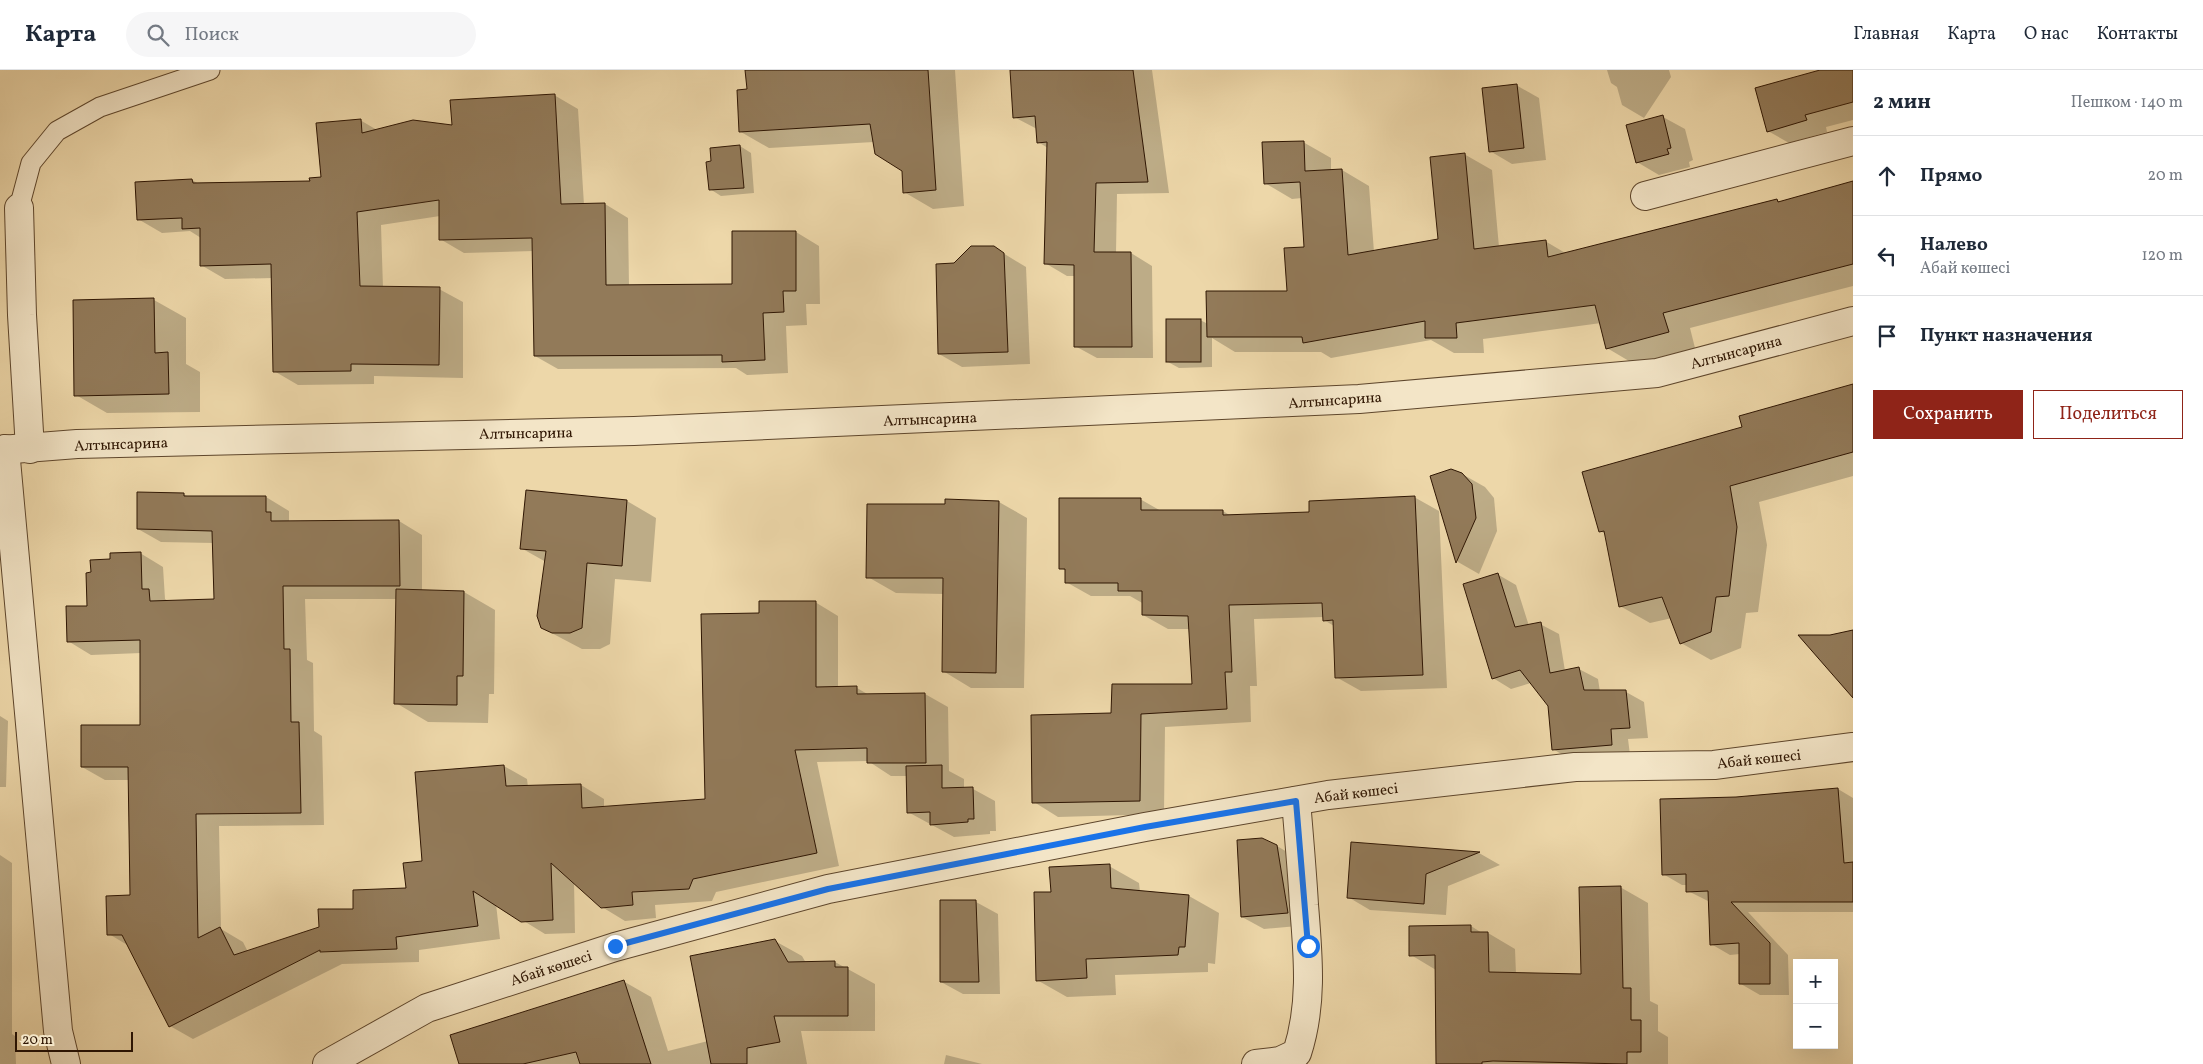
<!DOCTYPE html>
<html lang="ru">
<meta charset="utf-8">
<style>
:root{--surface:#fff;--page:#f6f6f7;--text:#1f2937;--muted:#747a83;--line:#e0e1e3;--accent:#8f2418}
body{margin:0;font-family:Vollkorn,serif;background:var(--page);color:var(--text)}
.controls{position:absolute;right:15px;bottom:15px;display:grid;overflow:hidden;border-radius:0px;box-shadow:0 5px 20px #0002}
.controls button{width:45px;height:45px;display:grid;place-items:center;padding:0;border:0;border-bottom:1px solid var(--line);background:var(--surface);color:var(--text);font:25px sans-serif}
.scale{position:absolute;left:15px;bottom:12px;width:118px;box-sizing:border-box;padding-left:5px;border:2px solid #2f1603;border-top:0;font-size:14px;line-height:18px;white-space:nowrap;color:#2f1603;-webkit-text-stroke:4px #f3e5c7;paint-order:stroke}
.stop{position:absolute;width:15px;height:15px;margin:-11px;border:4px solid #1a73e8;border-radius:50%;background:#fff}
.stop.end{background:#1a73e8;border-color:#fff;box-shadow:0 1px 5px #0008}
.list{margin:0;padding:0;list-style:none}
h2{display:flex;justify-content:space-between;align-items:center;height:65px;margin:0;padding:0 20px;font-size:21px}
h2 small{font-size:16px;font-weight:400;color:var(--muted)}
.list li{display:grid;grid-template-columns:32px 1fr auto;gap:15px;align-items:center;box-sizing:border-box;height:80px;padding:0 20px;border-top:1px solid var(--line)}
.list b{display:block;font-size:19px;white-space:nowrap}
.list p{margin:0;font-size:16px;white-space:nowrap;color:var(--muted)}
.list em{font-size:16px;font-style:normal;color:var(--muted)}
.actions{display:flex;gap:10px;padding:15px 20px}
.actions a{flex:1;padding:11px 0;border:1px solid var(--accent);border-radius:0px;text-align:center;font-size:18px;color:var(--accent)}
.actions .main{background:var(--accent);color:#fff}
.icon{flex:none;width:28px;height:28px;fill:none;stroke:currentColor;stroke-width:2;stroke-linecap:round;stroke-linejoin:round}
.map{position:relative;flex:none;width:1853px;height:994px;overflow:hidden}
header{display:flex;align-items:center;gap:30px;box-sizing:border-box;height:70px;padding:0 25px;background:var(--surface);border-bottom:1px solid var(--line)}
header strong{font-size:24px}
nav{display:flex;gap:28px;margin-inline-start:auto;font-size:18px}
.search{width:350px;height:45px;background:var(--page);display:flex;align-items:center;gap:12px;box-sizing:border-box;padding:0 18px;border-radius:28px;color:var(--muted);font-size:19px}
main{display:flex}
aside{flex:1;background:var(--surface)}
.map>svg:first-child{display:block}
</style>
<header>
<strong>Карта</strong>
<div class="search"><svg class="icon" aria-label="search" viewBox="0 0 24 24"><circle cx="10" cy="10" r="6"/><path d="M15 15l6 6"/></svg>Поиск</div>
<nav><a>Главная</a><a>Карта</a><a>О нас</a><a>Контакты</a></nav>
</header>
<main>
<div class="map">
<svg width="1853" height="994" viewBox="0 0 1853 994">
<rect width="100%" height="100%" fill="#edd7a9"/>
<filter id="stains"><feTurbulence type="fractalNoise" baseFrequency=".004" numOctaves="4"/><feColorMatrix values="0 0 0 0 .2 0 0 0 0 .09 0 0 0 0 .02 0 0 0 .5 -.17"/></filter>
<radialGradient id="worn" r=".72"><stop offset=".6" stop-color="#630" stop-opacity="0"/><stop offset="1" stop-color="#630" stop-opacity=".3"/></radialGradient>
<g fill="#0003">
<path d="M 757,0 L 955,0 L 964,136 L 933,139 L 904,122 L 903,101 L 874,72 L 769,78 L 741,62 L 748,20 Z"/>
<path d="M 1011,0 L 1152,0 L 1169,123 L 1117,124 L 1116,183 L 1131,183 L 1152,196 L 1153,288 L 1097,288 L 1075,276 L 1075,206 L 1067,206 L 1045,193 L 1048,78 L 1038,72 L 1037,59 L 1014,47 Z"/>
<path d="M 1607,0 L 1669,0 L 1671,7 L 1644,48 L 1622,35 L 1617,17 L 1611,13 Z"/>
<path d="M 1824,0 L 1853,0 L 1853,50 L 1826,57 L 1827,62 L 1789,73 L 1768,61 Z"/>
<path d="M 1516,15 L 1539,28 L 1546,90 L 1512,94 L 1490,81 Z"/>
<path d="M 554,25 L 578,39 L 584,135 L 605,134 L 628,148 L 629,216 L 733,216 L 796,162 L 819,176 L 820,234 L 806,234 L 807,255 L 786,256 L 788,303 L 747,305 L 736,298 L 558,299 L 535,286 L 533,181 L 464,183 L 440,169 L 440,146 L 381,155 L 383,218 L 439,219 L 463,232 L 463,308 L 374,306 L 374,314 L 298,315 L 274,301 L 273,208 L 225,209 L 201,195 L 201,168 L 190,161 L 162,163 L 138,149 L 192,110 L 199,114 L 311,112 L 322,108 L 360,50 L 377,60 L 453,57 Z"/>
<path d="M 1663,47 L 1685,59 L 1693,90 L 1689,92 L 1690,97 L 1659,105 L 1637,92 Z"/>
<path d="M 1303,72 L 1331,88 L 1331,101 L 1342,100 L 1369,116 L 1374,182 L 1440,170 L 1464,84 L 1492,100 L 1499,177 L 1545,171 L 1567,184 L 1777,130 L 1782,133 L 1853,113 L 1853,216 L 1690,258 L 1695,278 L 1634,294 L 1607,278 L 1601,253 L 1483,269 L 1484,283 L 1454,283 L 1431,270 L 1331,288 L 1321,282 L 1235,282 L 1212,268 L 1212,297 L 1179,298 L 1168,292 L 1200,250 L 1208,254 L 1288,222 L 1305,178 L 1302,128 L 1292,129 L 1265,113 Z"/>
<path d="M 740,76 L 751,83 L 754,123 L 721,126 L 710,119 L 713,92 L 711,79 Z"/>
<path d="M 993,177 L 1026,197 L 1030,294 L 962,297 L 939,284 L 954,195 Z"/>
<path d="M 154,230 L 186,248 L 186,294 L 200,302 L 200,342 L 107,343 L 76,325 L 75,231 Z"/>
<path d="M 1853,316 L 1853,406 L 1759,432 L 1767,475 L 1758,542 L 1746,543 L 1741,578 L 1711,590 L 1681,573 L 1672,548 L 1650,553 L 1620,536 L 1606,464 L 1600,461 L 1744,358 Z"/>
<path d="M 1462,404 L 1485,417 L 1494,428 L 1497,461 L 1479,504 L 1458,492 L 1432,407 Z"/>
<path d="M 183,424 L 189,427 L 266,427 L 289,441 L 289,452 L 399,451 L 422,465 L 422,521 L 464,522 L 495,540 L 494,624 L 489,624 L 488,653 L 428,652 L 396,633 L 397,529 L 305,529 L 307,590 L 313,593 L 314,661 L 322,666 L 324,755 L 219,756 L 221,859 L 243,872 L 248,882 L 320,858 L 354,840 L 407,819 L 424,792 L 504,696 L 527,709 L 528,717 L 581,715 L 604,729 L 604,737 L 707,730 L 761,544 L 815,532 L 838,546 L 838,618 L 857,618 L 869,625 L 925,624 L 948,637 L 949,701 L 964,709 L 964,719 L 973,719 L 995,731 L 996,761 L 990,761 L 990,764 L 954,767 L 908,742 L 907,706 L 891,706 L 868,691 L 817,692 L 839,796 L 716,822 L 712,831 L 655,835 L 656,848 L 625,851 L 602,837 L 574,812 L 575,863 L 545,864 L 496,834 L 500,869 L 419,880 L 419,892 L 342,894 L 193,969 L 170,956 L 129,876 L 109,864 L 131,826 L 129,710 L 105,710 L 82,697 L 141,656 L 141,583 L 91,585 L 68,571 L 88,537 L 92,503 L 112,490 L 140,483 L 163,497 L 165,529 L 168,531 L 215,531 L 214,473 L 161,472 L 138,459 Z"/>
<path d="M 1414,427 L 1439,441 L 1447,618 L 1361,621 L 1336,607 L 1334,556 L 1324,550 L 1324,547 L 1254,549 L 1257,616 L 1250,616 L 1251,652 L 1165,657 L 1164,744 L 1058,747 L 1034,732 L 1112,644 L 1193,615 L 1190,559 L 1168,559 L 1143,545 L 1144,534 L 1130,526 L 1091,526 L 1066,512 L 1066,501 L 1061,498 L 1140,429 L 1161,441 L 1223,441 L 1231,446 L 1311,443 Z"/>
<path d="M 627,431 L 656,448 L 651,512 L 615,509 L 610,574 L 600,579 L 582,579 L 542,558 L 546,492 L 521,478 Z"/>
<path d="M 999,432 L 1027,448 L 1024,618 L 971,618 L 943,601 L 944,524 L 896,523 L 868,507 L 946,436 Z"/>
<path d="M 1497,504 L 1516,515 L 1529,556 L 1540,554 L 1559,564 L 1565,601 L 1579,599 L 1598,609 L 1600,622 L 1626,622 L 1644,632 L 1648,668 L 1628,669 L 1630,685 L 1571,690 L 1553,679 L 1549,636 L 1531,613 L 1511,619 L 1493,608 Z"/>
<path d="M 0,646 L 8,651 L 6,717 L 0,717 Z"/>
<path d="M 1838,719 L 1853,728 L 1853,842 L 1748,842 L 1788,885 L 1789,925 L 1760,925 L 1741,914 L 1740,884 L 1730,885 L 1711,874 L 1710,832 L 1688,821 L 1687,815 L 1682,815 L 1663,804 L 1736,728 Z"/>
<path d="M 1352,773 L 1479,783 L 1500,795 L 1448,816 L 1446,845 L 1370,840 L 1348,827 Z"/>
<path d="M 1277,776 L 1299,789 L 1309,855 L 1264,859 L 1242,847 Z"/>
<path d="M 0,785 L 12,793 L 12,964 L 15,966 L 16,994 L 0,994 Z"/>
<path d="M 1109,796 L 1139,813 L 1140,822 L 1189,826 L 1219,843 L 1215,894 L 1208,893 L 1208,902 L 1115,905 L 1116,925 L 1067,927 L 1037,910 L 1052,823 Z"/>
<path d="M 1620,817 L 1648,833 L 1650,931 L 1658,935 L 1658,961 L 1668,967 L 1668,994 L 1437,994 L 1436,900 L 1411,885 L 1471,856 L 1482,863 L 1488,863 L 1515,879 L 1516,904 L 1582,906 Z"/>
<path d="M 976,832 L 998,844 L 1000,924 L 963,924 L 941,912 Z"/>
<path d="M 775,871 L 802,886 L 806,893 L 835,892 L 875,914 L 875,961 L 801,961 L 807,994 L 460,994 L 623,911 L 651,927 L 668,981 L 708,971 Z"/>
<path d="M 946,985 L 982,994 L 944,994 Z"/>
</g>
<g fill="#927a59" stroke="#2f1603">
<path d="M 745,0 L 928,0 L 936,120 L 903,123 L 902,101 L 875,84 L 870,54 L 739,62 L 737,20 L 747,19 Z"/>
<path d="M 1010,0 L 1133,0 L 1148,112 L 1096,113 L 1094,182 L 1131,182 L 1132,277 L 1074,277 L 1074,195 L 1044,194 L 1047,72 L 1037,73 L 1035,46 L 1013,48 Z"/>
<path d="M 1820,0 L 1853,0 L 1853,32 L 1805,45 L 1807,50 L 1767,62 L 1755,18 Z"/>
<path d="M 1517,14 L 1524,78 L 1489,82 L 1482,18 Z"/>
<path d="M 555,24 L 561,134 L 605,133 L 606,215 L 732,214 L 732,161 L 796,161 L 796,221 L 783,221 L 784,242 L 763,243 L 765,290 L 722,292 L 722,285 L 534,286 L 532,168 L 439,170 L 439,130 L 357,142 L 360,216 L 440,217 L 439,295 L 351,294 L 351,301 L 273,302 L 271,194 L 200,196 L 200,158 L 182,159 L 182,148 L 137,150 L 135,112 L 192,109 L 193,113 L 310,111 L 309,108 L 321,107 L 316,53 L 361,49 L 362,63 L 413,50 L 452,55 L 450,30 Z"/>
<path d="M 1663,45 L 1671,78 L 1667,79 L 1669,84 L 1636,93 L 1626,55 Z"/>
<path d="M 1304,71 L 1305,101 L 1342,99 L 1348,185 L 1438,169 L 1430,87 L 1465,83 L 1474,179 L 1546,170 L 1548,187 L 1777,129 L 1778,132 L 1853,111 L 1853,194 L 1663,243 L 1669,262 L 1606,279 L 1595,235 L 1456,253 L 1457,268 L 1425,268 L 1425,251 L 1303,273 L 1302,267 L 1207,267 L 1206,221 L 1287,221 L 1284,178 L 1304,177 L 1300,112 L 1264,114 L 1262,72 Z"/>
<path d="M 740,75 L 744,118 L 709,120 L 706,92 L 711,91 L 710,78 Z"/>
<path d="M 971,176 L 994,176 L 1004,183 L 1008,282 L 938,284 L 936,194 L 954,193 Z"/>
<path d="M 154,228 L 155,283 L 168,282 L 169,324 L 74,326 L 73,230 Z"/>
<rect x="1166" y="249" width="35" height="43"/>
<path d="M 1853,314 L 1853,382 L 1730,416 L 1737,457 L 1729,526 L 1716,527 L 1711,562 L 1680,574 L 1662,527 L 1619,537 L 1604,461 L 1599,462 L 1582,402 L 1742,357 L 1739,346 Z"/>
<path d="M 1451,399 L 1462,403 L 1472,414 L 1476,448 L 1456,493 L 1430,406 Z"/>
<path d="M 526,420 L 627,430 L 622,496 L 587,493 L 582,558 L 570,563 L 552,563 L 541,558 L 537,546 L 546,481 L 520,479 Z"/>
<path d="M 137,422 L 184,423 L 184,426 L 266,426 L 266,442 L 271,442 L 271,451 L 399,450 L 400,516 L 283,516 L 284,579 L 290,579 L 291,652 L 299,652 L 301,743 L 196,744 L 198,868 L 220,857 L 234,885 L 319,857 L 318,839 L 353,839 L 353,820 L 406,818 L 403,793 L 422,791 L 415,702 L 504,695 L 506,716 L 581,714 L 582,738 L 705,729 L 701,544 L 759,543 L 759,531 L 816,531 L 816,617 L 857,616 L 857,624 L 925,623 L 926,693 L 867,693 L 867,678 L 795,680 L 817,783 L 693,809 L 689,819 L 632,822 L 633,835 L 601,838 L 551,793 L 553,850 L 521,852 L 473,821 L 478,856 L 396,867 L 397,879 L 320,882 L 320,880 L 169,957 L 122,865 L 107,865 L 106,826 L 130,825 L 128,697 L 81,697 L 81,655 L 140,655 L 140,570 L 67,572 L 66,536 L 87,536 L 86,503 L 91,502 L 90,490 L 110,489 L 110,483 L 141,482 L 142,519 L 149,519 L 150,531 L 214,529 L 212,461 L 137,459 Z"/>
<path d="M 1415,426 L 1423,605 L 1335,608 L 1333,550 L 1323,551 L 1322,533 L 1229,535 L 1232,602 L 1225,602 L 1227,639 L 1141,644 L 1140,731 L 1032,733 L 1031,645 L 1111,643 L 1112,614 L 1192,614 L 1188,546 L 1142,545 L 1142,521 L 1118,521 L 1118,513 L 1065,513 L 1065,499 L 1059,499 L 1059,428 L 1141,428 L 1141,440 L 1223,440 L 1223,445 L 1309,442 L 1309,431 Z"/>
<path d="M 945,429 L 999,431 L 996,603 L 942,602 L 943,508 L 866,508 L 867,434 L 945,434 Z"/>
<path d="M 1498,503 L 1515,557 L 1541,552 L 1550,603 L 1579,597 L 1584,620 L 1626,620 L 1630,658 L 1611,659 L 1612,675 L 1552,680 L 1548,636 L 1520,600 L 1492,609 L 1463,514 Z"/>
<path d="M 396,519 L 464,521 L 463,606 L 457,606 L 457,635 L 394,634 Z"/>
<path d="M 1853,560 L 1853,628 L 1798,565 L 1830,565 Z"/>
<path d="M 942,695 L 942,718 L 973,717 L 974,749 L 968,749 L 968,752 L 930,755 L 930,742 L 907,743 L 906,696 Z"/>
<path d="M 1838,718 L 1844,793 L 1853,792 L 1853,832 L 1731,832 L 1770,873 L 1770,914 L 1739,914 L 1739,873 L 1710,875 L 1708,821 L 1686,822 L 1686,804 L 1662,805 L 1660,729 L 1736,727 Z"/>
<path d="M 1262,768 L 1277,775 L 1288,843 L 1241,847 L 1237,770 Z"/>
<path d="M 1351,772 L 1480,782 L 1426,804 L 1424,834 L 1347,828 Z"/>
<path d="M 1110,794 L 1111,818 L 1189,825 L 1185,877 L 1179,877 L 1178,885 L 1086,889 L 1087,908 L 1036,911 L 1034,822 L 1051,822 L 1049,797 Z"/>
<path d="M 1621,816 L 1623,918 L 1631,918 L 1631,950 L 1641,950 L 1641,982 L 1627,982 L 1627,994 L 1493,991 L 1482,992 L 1482,994 L 1436,994 L 1435,885 L 1409,886 L 1409,856 L 1471,855 L 1471,862 L 1488,862 L 1489,902 L 1581,904 L 1579,817 Z"/>
<path d="M 940,830 L 976,830 L 979,912 L 940,912 Z"/>
<path d="M 775,869 L 788,892 L 835,891 L 835,897 L 848,897 L 848,946 L 774,946 L 780,972 L 747,978 L 747,994 L 711,994 L 690,886 Z"/>
<path d="M 624,910 L 651,994 L 580,994 L 576,982 L 523,994 L 459,994 L 450,965 Z"/>
</g>
<g fill="none" stroke-linecap="round" stroke-linejoin="round">
<g stroke="#5e462c" stroke-width="21">
<path id="lane" d="M 19,138 L 31,93 L 57,61 L 100,37 L 210,0"/>
</g>
<g stroke="#5e462c" stroke-width="30">
<g id="street">
<path d="M 1645,126 L 1853,71"/>
<path d="M 19,138 L 22,245 L 30,379"/>
<path d="M 5,379 L 58,961 L 66,994"/>
<path d="M 0,380 L 77,374 L 634,361 L 1359,329 L 1657,303 L 1853,251"/>
<path d="M 327,994 L 427,938 L 615,877 L 828,819 L 1145,757 L 1328,725 L 1575,697 L 1714,695 L 1853,677"/>
<path d="M 1256,994 L 1280,991 L 1297,983 C 1313,934 1308,885 1304,835 C 1302,800 1299,766 1296,731"/>
</g>
</g>
<use href="#lane" stroke="#f3e5c7" stroke-width="19"/>
<use href="#street" stroke="#f3e5c7" stroke-width="28"/>
</g>
<g fill="none" stroke-linecap="round" stroke-linejoin="round">
<path stroke="#1a73e8" stroke-width="6" d="M 615,876 L 828,819 L 1145,757 L 1296,731 L 1308,876"/>
</g>
<g text-anchor="middle" stroke-width="5" stroke-linejoin="round" paint-order="stroke">
<g font-size="15" fill="#2f1603" stroke="#f3e5c7">
<text transform="translate(1736 282) rotate(-15)" y="5">Алтынсарина</text>
<text transform="translate(1335 330) rotate(-4)" y="5">Алтынсарина</text>
<text transform="translate(930 349) rotate(-2)" y="5">Алтынсарина</text>
<text transform="translate(526 363) rotate(-1)" y="5">Алтынсарина</text>
<text transform="translate(121 374) rotate(-2)" y="5">Алтынсарина</text>
<text transform="translate(1759 689) rotate(-6)" y="5">Абай көшесі</text>
<text transform="translate(1356 723) rotate(-7)" y="5">Абай көшесі</text>
<text transform="translate(551 898) rotate(-18)" y="5">Абай көшесі</text>
</g>
</g>
<rect width="100%" height="100%" filter="url(#stains)"/>
<rect width="100%" height="100%" fill="url(#worn)"/>
</svg>
<div class="controls">
<button>+</button>
<button>−</button>
</div>
<div class="scale">20 m</div>
<div class="stop" style="left:1308px;top:876px"></div>
<div class="stop end" style="left:615px;top:876px"></div>
</div>
<aside>
<h2>2 мин<small>Пешком · 140 m</small></h2>
<ul class="list">
<li><svg class="icon" aria-label="ahead" viewBox="0 0 24 24"><path d="M12 20V5M6 11l6-6 6 6"/></svg><div><b>Прямо</b></div><em>20 m</em></li>
<li><svg class="icon" aria-label="left" viewBox="0 0 24 24"><path d="M17 20v-9H6M10 6l-5 5 5 5"/></svg><div><b>Налево</b><p>Абай көшесі</p></div><em>120 m</em></li>
<li><svg class="icon" aria-label="arrive" viewBox="0 0 24 24"><path d="M6 21V4h12l-3 4 3 4H6"/></svg><div><b>Пункт назначения</b></div></li>
</ul>
<div class="actions"><a class="main">Сохранить</a><a>Поделиться</a></div>
</aside>
</main>
